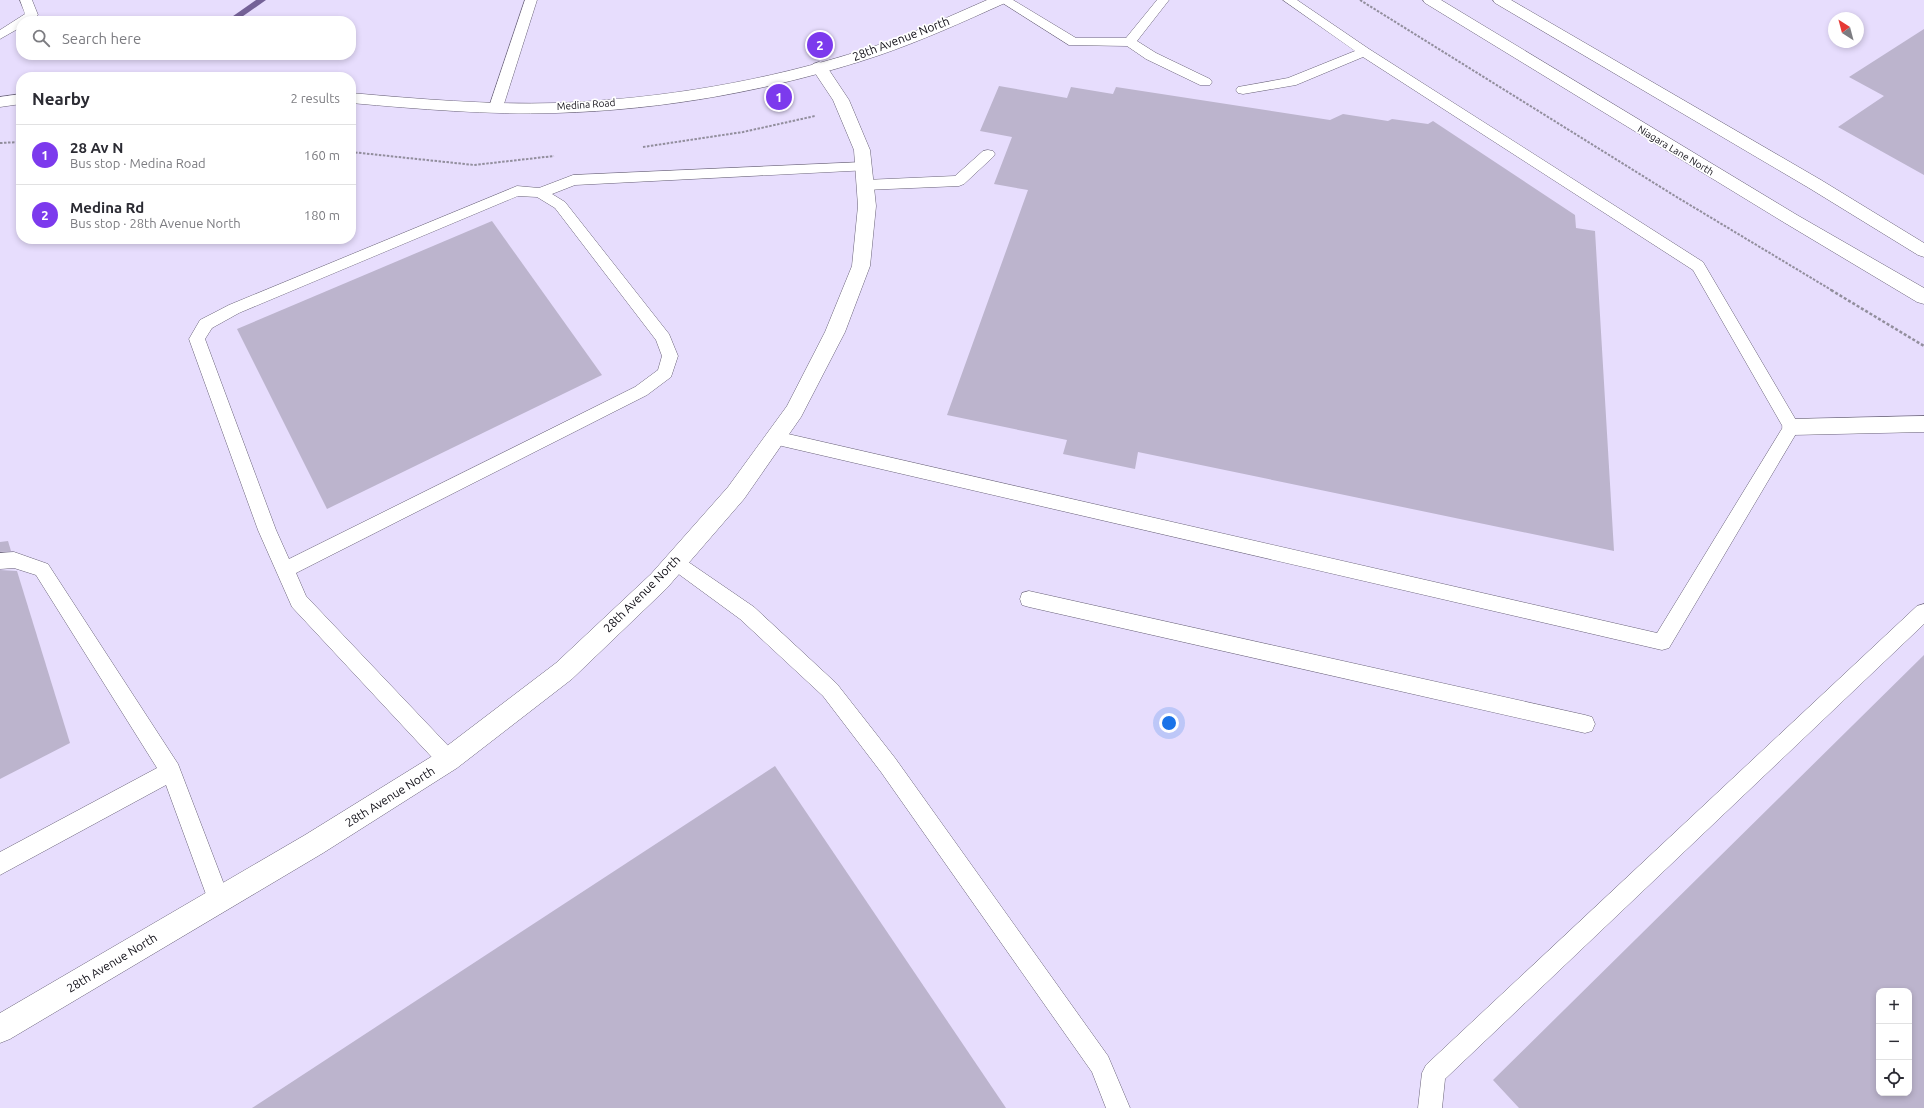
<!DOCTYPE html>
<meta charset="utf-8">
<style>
:root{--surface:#fff;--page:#f2f2f3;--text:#2b2b33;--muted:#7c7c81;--line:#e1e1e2;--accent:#7c3aed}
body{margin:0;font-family:Ubuntu,sans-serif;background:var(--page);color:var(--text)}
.controls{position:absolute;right:12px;bottom:12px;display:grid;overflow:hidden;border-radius:8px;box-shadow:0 2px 6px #0003}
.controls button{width:36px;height:36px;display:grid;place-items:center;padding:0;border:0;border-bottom:1px solid var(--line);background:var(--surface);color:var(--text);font:20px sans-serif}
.compass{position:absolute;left:1828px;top:12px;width:36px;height:36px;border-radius:50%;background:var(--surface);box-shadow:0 2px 6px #0003;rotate:324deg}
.you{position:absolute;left:1169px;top:723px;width:14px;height:14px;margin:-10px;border:3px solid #fff;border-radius:50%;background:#1a73e8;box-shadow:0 0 0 6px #1a73e833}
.badge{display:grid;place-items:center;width:26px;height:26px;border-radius:50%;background:var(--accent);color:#fff;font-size:13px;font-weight:700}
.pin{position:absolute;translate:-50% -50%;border:2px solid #fff;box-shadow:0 1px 4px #0006}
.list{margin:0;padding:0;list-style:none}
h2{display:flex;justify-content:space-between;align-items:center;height:52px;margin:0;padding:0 16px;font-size:17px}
h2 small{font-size:13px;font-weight:400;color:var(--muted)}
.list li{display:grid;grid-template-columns:26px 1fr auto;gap:12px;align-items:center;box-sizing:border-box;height:60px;padding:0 16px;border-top:1px solid var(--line)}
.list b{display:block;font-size:15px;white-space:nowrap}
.list p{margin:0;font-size:13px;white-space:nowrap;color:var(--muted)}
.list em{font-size:13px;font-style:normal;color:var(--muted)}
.icon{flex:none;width:22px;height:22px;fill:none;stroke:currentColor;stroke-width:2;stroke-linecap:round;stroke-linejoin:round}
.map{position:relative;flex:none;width:1924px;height:1108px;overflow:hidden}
.search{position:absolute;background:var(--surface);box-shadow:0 2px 6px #0003;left:16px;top:16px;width:340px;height:44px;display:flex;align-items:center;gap:10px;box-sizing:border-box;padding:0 14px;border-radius:16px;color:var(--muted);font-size:15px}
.panel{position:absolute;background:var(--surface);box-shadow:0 2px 6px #0003;left:16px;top:72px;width:340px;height:172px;border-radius:16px}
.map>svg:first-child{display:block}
</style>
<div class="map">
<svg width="1924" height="1108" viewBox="0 0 1924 1108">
<rect width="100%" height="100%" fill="#f0eaff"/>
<path fill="#e7ddfd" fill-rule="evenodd" d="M 0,0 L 1924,0 L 1924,1108 L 0,1108 ZM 1834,18 L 1858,18 L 1858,42 L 1834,42 ZM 21,21 L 351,21 L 351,55 L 21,55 ZM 21,77 L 351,77 L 351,239 L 21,239 ZM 1879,991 L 1909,991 L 1909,1093 L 1879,1093 Z"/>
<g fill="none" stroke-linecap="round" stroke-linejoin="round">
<path fill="#746197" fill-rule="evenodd" d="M 256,0 L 266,0 L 236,21 L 226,21 Z"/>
</g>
<g fill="#bcb4cd" fill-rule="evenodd">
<path d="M 1924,29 L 1924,175 L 1838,127 L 1884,96 L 1849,77 Z"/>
<path d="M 999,86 L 1067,98 L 1071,87 L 1113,94 L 1116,87 L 1330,120 L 1343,114 L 1388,121 L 1392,119 L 1428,124 L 1433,121 L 1575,215 L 1576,228 L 1595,231 L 1614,551 L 1138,452 L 1135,469 L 1063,454 L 1067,440 L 947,415 L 1028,190 L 994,184 L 1012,137 L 980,131 Z"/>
<path d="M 492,221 L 602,375 L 327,509 L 237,329 Z"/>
<path d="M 8,541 L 11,551 L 0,552 L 0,542 Z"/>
<path d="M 0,570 L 17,571 L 70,743 L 0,779 Z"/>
<path d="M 1924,655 L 1924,1108 L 1519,1108 L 1493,1080 ZM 1879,991 L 1909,991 L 1909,1093 L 1879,1093 Z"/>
<path d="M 775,766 L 1006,1108 L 252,1108 Z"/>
</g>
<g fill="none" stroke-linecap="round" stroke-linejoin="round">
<g stroke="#696278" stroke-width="1">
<g id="lane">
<path d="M 20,0 L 32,0 L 38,15 L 31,21 L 21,21 L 21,27 L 0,39 L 0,30 L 25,14 Z"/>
<path d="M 525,0 L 537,0 L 503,107 L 501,110 L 491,110 L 489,107 Z"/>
<path d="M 998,0 L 1013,0 L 1076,38 L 1126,38 L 1157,0 L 1169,0 L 1137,41 L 1156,53 L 1210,79 L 1212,82 L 1210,85 L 1200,85 L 1146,59 L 1127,46 L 1069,45 Z"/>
<path d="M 1283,0 L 1297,0 L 1369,49 L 1703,262 L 1800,427 L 1669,648 L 1662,650 L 769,443 L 767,438 L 769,433 L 775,431 L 1657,633 L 1783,427 L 1693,270 L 1363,57 L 1296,85 L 1243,94 L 1238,93 L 1236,90 L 1238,87 L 1288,78 L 1355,51 Z"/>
<path d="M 988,150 L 993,151 L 995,154 L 993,157 L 964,184 L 959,186 L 865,190 L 860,188 L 858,185 L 860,182 L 865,180 L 955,176 L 983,151 Z"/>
<path d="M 864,162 L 869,164 L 871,167 L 869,170 L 575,185 L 552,194 L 565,202 L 669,334 L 678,356 L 671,377 L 647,395 L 296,573 L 306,596 L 455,753 L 458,760 L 455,767 L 448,770 L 441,767 L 292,607 L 258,530 L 189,339 L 200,320 L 229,305 L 517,186 L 539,188 L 573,175 ZM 518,196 L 537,197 L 555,208 L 656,340 L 662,356 L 658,370 L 635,387 L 289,559 L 276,530 L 205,339 L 212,328 L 239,313 Z"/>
<path d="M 14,552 L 48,564 L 178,764 L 230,900 L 227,908 L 219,911 L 211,908 L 166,785 L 0,875 L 0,852 L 157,768 L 36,575 L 14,568 L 0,569 L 0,553 Z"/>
<path d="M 675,554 L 681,557 L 754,607 L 837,684 L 895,758 L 1108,1056 L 1130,1108 L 1106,1108 L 1092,1072 L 881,772 L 823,696 L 740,619 L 669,567 L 666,562 L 669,557 Z"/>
<path d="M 1029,591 L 1585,715 L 1592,717 L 1595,724 L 1592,731 L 1585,733 L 1029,607 L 1022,605 L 1020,599 L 1022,593 Z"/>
<path d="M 1924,604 L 1924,624 L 1445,1079 L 1442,1108 L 1418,1108 L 1422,1073 L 1426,1065 L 1917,606 Z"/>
</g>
</g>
<g stroke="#696278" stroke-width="1">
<g id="street">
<path d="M 819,62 L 825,64 L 849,100 L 870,150 L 876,206 L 870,266 L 845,332 L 801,417 L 744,499 L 667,588 L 572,679 L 457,768 L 323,853 L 10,1039 L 0,1043 L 0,1013 L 305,835 L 439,752 L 556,663 L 651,574 L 728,487 L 787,406 L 825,332 L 852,266 L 858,206 L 854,150 L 833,100 L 811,67 L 813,64 Z"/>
<path d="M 1924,416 L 1924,432 L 1792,435 L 1785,433 L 1782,427 L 1785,421 L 1792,419 Z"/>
</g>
</g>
<g stroke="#696278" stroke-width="1">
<g id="secondary">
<path d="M 987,0 L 1007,0 L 1005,3 C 963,22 921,41 877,56 C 775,90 664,110 556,113 C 488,115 419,109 351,103 L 351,93 C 419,99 488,105 557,103 C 661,99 767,81 866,49 C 908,36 948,17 987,0 Z"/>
<path d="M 1423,0 L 1441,0 L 1797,215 L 1924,288 L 1924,304 L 1917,302 L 1785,223 L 1425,3 Z"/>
<path d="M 1493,0 L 1511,0 L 1821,180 L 1924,243 L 1924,257 L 1918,255 L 1809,188 L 1495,3 Z"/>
<path d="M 21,94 L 21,104 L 0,107 L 0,97 Z"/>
</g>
</g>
<g stroke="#928e9d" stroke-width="2" stroke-dasharray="2.5 1.5" stroke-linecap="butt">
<path d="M 1360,0 L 1675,196 L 1833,291"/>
<path d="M 0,143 L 21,142"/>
<path d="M 643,147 L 743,132 L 815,116"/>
<path d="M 351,152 L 474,165 L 554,156"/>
</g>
<path stroke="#928e9d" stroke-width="2.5" stroke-dasharray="3 2" stroke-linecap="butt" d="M 1831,290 L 1924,346"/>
<use href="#lane" fill="#fff" fill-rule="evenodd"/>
<use href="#street" fill="#fff" fill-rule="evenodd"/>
<use href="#secondary" fill="#fff" fill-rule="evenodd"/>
</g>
<g text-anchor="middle" stroke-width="3.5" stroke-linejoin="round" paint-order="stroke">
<g font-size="10" fill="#100e16" stroke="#fff">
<text transform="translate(586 104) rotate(-4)" y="4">Medina Road</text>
<text transform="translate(1676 150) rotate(31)" y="4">Niagara Lane North</text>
</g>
<g font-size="12" fill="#100e16" stroke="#fff">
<text transform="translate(901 39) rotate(-21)" y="4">28th Avenue North</text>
<text transform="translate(642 594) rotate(-45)" y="4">28th Avenue North</text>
<text transform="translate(390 797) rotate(-32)" y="4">28th Avenue North</text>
<text transform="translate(112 963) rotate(-31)" y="4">28th Avenue North</text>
</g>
</g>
</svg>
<div class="controls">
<button>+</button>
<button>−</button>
<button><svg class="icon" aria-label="locate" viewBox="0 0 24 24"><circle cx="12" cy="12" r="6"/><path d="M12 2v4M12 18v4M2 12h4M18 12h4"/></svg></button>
</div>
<svg class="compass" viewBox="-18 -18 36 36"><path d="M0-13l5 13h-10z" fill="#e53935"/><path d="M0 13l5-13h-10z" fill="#7c7c81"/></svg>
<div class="you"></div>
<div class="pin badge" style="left:779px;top:97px">1</div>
<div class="pin badge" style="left:820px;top:45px">2</div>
<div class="search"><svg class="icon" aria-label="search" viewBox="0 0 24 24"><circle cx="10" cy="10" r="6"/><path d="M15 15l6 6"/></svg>Search here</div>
<section class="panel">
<h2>Nearby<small>2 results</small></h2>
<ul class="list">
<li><span class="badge">1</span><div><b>28 Av N</b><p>Bus stop · Medina Road</p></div><em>160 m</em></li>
<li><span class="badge">2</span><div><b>Medina Rd</b><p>Bus stop · 28th Avenue North</p></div><em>180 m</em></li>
</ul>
</section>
</div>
